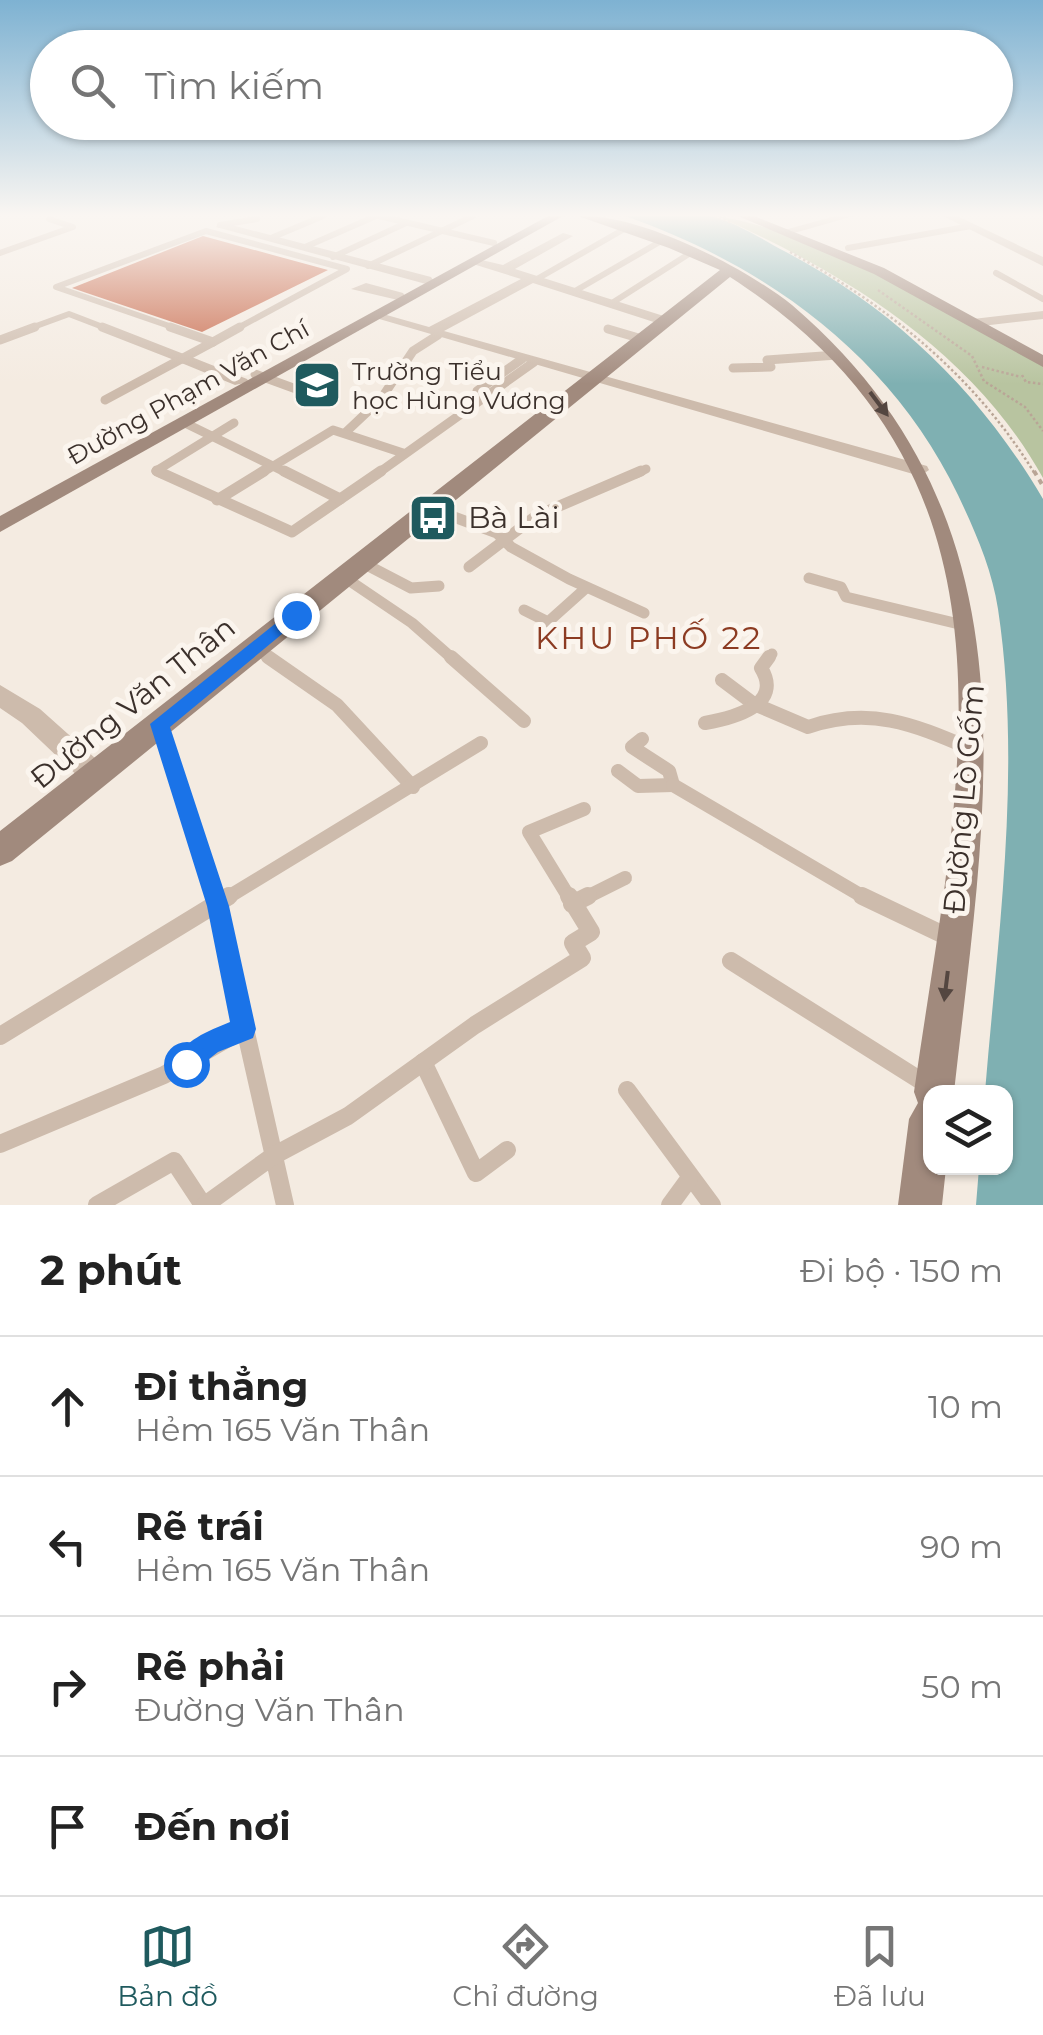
<!DOCTYPE html>
<html lang="vi">
<meta charset="utf-8">
<style>
:root{--surface:#fff;--page:#f6f6f6;--text:#222;--muted:#767676;--line:#e0e0e0;--accent:#1f5a5e}
body{margin:0;font-family:Montserrat,sans-serif;background:var(--page);color:var(--text)}
.controls{position:absolute;right:30px;bottom:30px;display:grid;overflow:hidden;border-radius:20px;box-shadow:0 2px 8px #0004}
.controls button{width:90px;height:90px;display:grid;place-items:center;padding:0;border:0;border-bottom:2px solid var(--line);background:var(--surface);color:var(--text);font:50px sans-serif}
.stop{position:absolute;width:30px;height:30px;margin:-22px;border:8px solid #1a73e8;border-radius:50%;background:#fff}
.stop.end{background:#1a73e8;border-color:#fff;box-shadow:0 2px 10px #0008}
.list{margin:0;padding:0;list-style:none}
h2{display:flex;justify-content:space-between;align-items:center;height:130px;margin:0;padding:0 40px;font-size:42px}
h2 small{font-size:32px;font-weight:400;color:var(--muted)}
.list li{display:grid;grid-template-columns:65px 1fr auto;gap:30px;align-items:center;box-sizing:border-box;height:140px;padding:0 40px;border-top:2px solid var(--line)}
.list b{display:block;font-size:38px;white-space:nowrap}
.list p{margin:0;font-size:32px;white-space:nowrap;color:var(--muted)}
.list em{font-size:32px;font-style:normal;color:var(--muted)}
.icon{flex:none;width:55px;height:55px;fill:none;stroke:currentColor;stroke-width:2;stroke-linecap:round;stroke-linejoin:round}
.map{position:relative;flex:none;width:1043px;height:1205px;overflow:hidden}
.search{position:absolute;background:var(--surface);box-shadow:0 2px 8px #0004;left:30px;right:30px;top:30px;height:110px;display:flex;align-items:center;gap:25px;box-sizing:border-box;padding:0 35px;border-radius:55px;color:var(--muted);font-size:38px}
.sheet{height:690px;background:var(--surface)}
nav{display:flex;justify-content:space-around;align-items:center;box-sizing:border-box;height:140px;border-top:2px solid var(--line);background:var(--surface);font-size:28px;color:var(--muted)}
nav a{display:grid;justify-items:center;gap:5px}
nav .on{color:var(--accent)}
.map>svg:first-child{display:block}
</style>
<div class="map">
<svg width="1043" height="1205" viewBox="0 0 1043 1205">
<rect width="100%" height="100%" fill="#f4ebe1"/>
<path fill="#b8c4a0" d="M 717,216 C 833,236 941,310 1043,366 L 1043,478 C 973,351 845,273 717,216 Z"/>
<path fill="#7fb0b2" d="M 625,216 C 652,216 685,210 710,216 C 736,222 763,240 786,252 C 896,310 980,392 1043,499 L 1043,1205 L 976,1205 L 979,1168 L 1006,1168 L 1006,1092 L 985,1092 C 998,933 1022,769 998,609 C 992,569 975,531 958,495 C 892,357 768,266 625,216 Z"/>
<path fill="#c8694b" d="M 203,236 L 328,270 L 202,332 L 72,288 Z"/>
<g fill="none" stroke-linecap="round" stroke-linejoin="round">
<g stroke="#b9a596" stroke-width="2.5" stroke-dasharray="2.5 2.5" stroke-linecap="butt">
<path d="M 714,216 L 732,223"/>
<path d="M 790,252 C 889,307 975,376 1035,474"/>
<path d="M 878,290 L 972,356 L 984,381 L 1025,407 L 1043,431"/>
<path d="M 982,367 L 1021,377"/>
<path d="M 1022,375 L 1026,382 L 1043,384"/>
</g>
<path stroke="#b9a596" stroke-width="4" stroke-dasharray="5 5" stroke-linecap="butt" d="M 1034,471 L 1043,486"/>
<g stroke="#cdbbac" stroke-width="6">
<path d="M 379,216 L 494,243"/>
<path d="M 220,225 L 257,219"/>
<path d="M 271,238 L 323,216"/>
<path d="M 305,247 L 376,216"/>
<path d="M 848,248 L 971,226"/>
<path d="M 0,253 L 73,227 L 49,219"/>
<path d="M 333,257 L 406,223"/>
<path d="M 368,266 L 473,216"/>
<path d="M 996,273 L 1043,299"/>
<path d="M 537,279 L 626,228"/>
<path d="M 575,291 L 663,240"/>
<path d="M 612,303 L 692,252"/>
<path d="M 28,329 L 69,314 L 108,329"/>
<path d="M 178,329 L 56,287 L 206,231 L 347,269 L 236,329"/>
</g>
<g stroke="#cdbbac" stroke-width="9">
<path d="M 102,327 L 184,359"/>
<path d="M 170,327 L 213,342"/>
<path d="M 608,329 L 642,339"/>
<path d="M 0,340 L 35,327"/>
<path d="M 213,342 L 240,327"/>
<path d="M 733,368 L 771,367 L 767,360 L 837,355"/>
<path d="M 255,374 L 296,389"/>
<path d="M 477,391 L 522,359"/>
<path d="M 105,400 L 213,342"/>
<path d="M 185,423 L 289,474"/>
<path d="M 346,432 L 381,399 L 413,351 L 438,335"/>
<path d="M 156,471 L 162,474"/>
<path d="M 156,471 L 234,423"/>
<path d="M 260,474 L 333,430 L 403,453"/>
<path d="M 377,474 L 534,362"/>
<path d="M 636,474 L 646,469"/>
</g>
<g stroke="#cdbbac" stroke-width="11">
<path d="M 157,471 L 292,532 L 381,471"/>
<path d="M 284,471 L 340,499"/>
<path d="M 217,500 L 264,471"/>
<path d="M 430,508 L 497,533 L 511,547 L 569,579 L 644,613"/>
<path d="M 363,563 L 411,588 L 439,586"/>
<path d="M 469,567 L 536,516 L 641,471"/>
<path d="M 344,577 L 412,623 L 454,660"/>
<path d="M 809,578 L 841,587 L 846,597 L 963,625"/>
<path d="M 524,610 L 548,622 L 586,588"/>
<path d="M 255,648 L 272,660"/>
<path d="M 767,660 L 772,654"/>
</g>
<g stroke="#cdbbac" stroke-width="14">
<path d="M 268,657 L 337,705 L 413,787"/>
<path d="M 451,657 L 524,721"/>
<path d="M 722,680 L 754,704 L 808,727 C 869,706 913,724 969,748"/>
<path d="M 705,723 C 733,718 784,705 761,668 L 769,657"/>
<path d="M 160,726 L 216,899"/>
<path d="M 642,739 L 632,747 L 669,771 L 673,785"/>
<path d="M 618,771 L 638,786 L 673,785"/>
<path d="M 673,785 L 867,899"/>
<path d="M 225,899 L 481,743"/>
<path d="M 570,899 L 529,832 L 584,809"/>
<path d="M 583,899 L 625,878"/>
</g>
<g stroke="#cdbbac" stroke-width="18">
<path d="M 215,896 L 285,1205"/>
<path d="M 862,896 L 948,937"/>
<path d="M 572,904 L 588,896"/>
<path d="M 731,961 L 926,1084"/>
<path d="M 0,1036 L 229,896"/>
<path d="M 423,1062 L 476,1173 L 507,1150"/>
<path d="M 627,1090 L 712,1205"/>
<path d="M 0,1144 L 164,1075 L 244,1029"/>
<path d="M 97,1205 L 174,1161 L 203,1205"/>
<path d="M 205,1205 L 273,1156 L 348,1116 L 475,1025 L 582,958 L 573,943 L 591,932 L 569,896"/>
<path d="M 670,1205 L 689,1179"/>
</g>
<g fill="#cdbbac" fill-rule="evenodd">
<path d="M 835,216 L 854,216 L 787,235 L 781,231 Z"/>
<path d="M 943,216 L 957,216 L 1043,257 L 1043,266 Z"/>
<path d="M 220,222 L 431,277 L 433,280 L 426,284 L 216,227 Z"/>
<path d="M 563,233 L 573,236 L 515,269 L 670,318 L 670,324 L 660,324 L 533,283 L 444,331 L 927,466 L 929,470 L 920,476 L 913,474 L 369,316 L 376,312 L 429,327 L 521,279 L 473,264 L 473,258 L 503,265 Z"/>
<path d="M 366,283 L 403,293 L 405,296 L 398,300 L 351,289 Z"/>
<path d="M 1043,311 L 1043,319 L 973,327 L 966,323 L 973,319 Z"/>
<path d="M 184,354 L 247,379 L 249,382 L 235,385 L 179,362 L 176,359 Z"/>
<path d="M 0,685 L 40,709 L 105,767 L 109,775 L 105,783 L 95,786 L 85,783 L 22,723 L 0,708 Z"/>
</g>
<g fill="#a18a7d" fill-rule="evenodd">
<path d="M 548,216 L 563,216 L 0,532 L 0,516 Z"/>
<path d="M 578,216 C 640,213 744,267 792,305 C 1043,520 987,795 954,1092 L 930,1092 L 930,1168 L 946,1168 L 942,1205 L 898,1205 L 909,1119 L 918,1103 L 914,1092 C 958,780 1043,479 730,277 L 12,861 L 0,866 L 0,831 L 720,270 L 669,248 Z"/>
<path d="M 738,216 L 754,216 L 884,268 L 1043,355 L 1043,367 L 874,274 Z"/>
</g>
</g>
<defs><path id="oneway-solid" d="M-6-.8H1V-3.2L6.5 0L1 3.2V.8H-6Z" transform="scale(2.5)"/></defs>
<g fill="#544640">
<use href="#oneway-solid" transform="translate(879 404) rotate(53)"/>
<use href="#oneway-solid" transform="translate(946 986) rotate(97)"/>
</g>
<linearGradient id="sky" x2="0" y2="1"><stop stop-color="#7eb2d2"/><stop offset="0.56" stop-color="#faf6f2"/><stop offset="1" stop-color="#faf6f2" stop-opacity="0"/></linearGradient>
<rect width="1043" height="384" fill="url(#sky)"/>
<path fill="#1a73e8" d="M 291,611 L 305,615 L 170,727 L 229,906 L 256,1029 L 253,1038 L 218,1052 L 186,1077 L 177,1073 L 174,1064 C 183,1040 208,1031 230,1022 L 207,906 L 150,724 Z"/>
<defs>
<g id="school-square" transform="scale(2.5)"><rect x="-9" y="-9" width="18" height="18" rx="4" fill="#1f5a5e" stroke="#fbf5ee"/><path d="M0-5L7-2L0 1L-7-2ZM-4 1L0 2.5L4 1V4Q0 6-4 4Z" fill="#fff"/></g>
<g id="bus-square" transform="scale(2.5)"><rect x="-9" y="-9" width="18" height="18" rx="4" fill="#1f5a5e" stroke="#fbf5ee"/><path d="M-5-6H5V4H4V6H2V4H-2V6H-4V4H-5ZM-3.5-4V0h7V-4ZM-3.5 1.2v1.5H-2V1.2ZM2 1.2v1.5H3.5V1.2Z" fill="#fff"/></g>
</defs>
<g fill-rule="evenodd">
<use href="#school-square" x="317" y="385"/>
<use href="#bus-square" x="433" y="518"/>
</g>
<g text-anchor="middle" stroke-width="10" stroke-linejoin="round" paint-order="stroke">
<g font-size="25" fill="#3b302b" stroke="#fbf5ee" text-anchor="start">
<text x="352" y="380">Trường Tiểu<tspan x="352" dy="29">học Hùng Vương</tspan></text>
</g>
<g font-size="25" fill="#3b302b" stroke="#fbf5ee">
<text transform="translate(188 392) rotate(-29)" y="9">Đường Phạm Văn Chí</text>
</g>
<g font-size="30" fill="#3b302b" stroke="#fbf5ee" text-anchor="start">
<text x="468" y="528">Bà Lài</text>
</g>
<g font-size="30" fill="#3b302b" stroke="#fbf5ee">
<text transform="translate(133 703) rotate(-39)" y="10">Đường Văn Thân</text>
<text transform="translate(964 799) rotate(-85)" y="10">Đường Lò Gốm</text>
</g>
<g font-size="32" letter-spacing="2.5" fill="#8c3b22" stroke="#fbf5ee">
<text x="649" y="649">KHU PHỐ 22</text>
</g>
</g>
</svg>
<div class="controls">
<button><svg class="icon" aria-label="layers" viewBox="0 0 24 24"><path d="M12 4l9 5-9 5-9-5zM3 14l9 5 9-5"/></svg></button>
</div>
<div class="stop" style="left:186px;top:1064px"></div>
<div class="stop end" style="left:296px;top:615px"></div>
<div class="search"><svg class="icon" aria-label="search" viewBox="0 0 24 24"><circle cx="10" cy="10" r="6"/><path d="M15 15l6 6"/></svg>Tìm kiếm</div>
</div>
<section class="sheet">
<h2>2 phút<small>Đi bộ · 150 m</small></h2>
<ul class="list">
<li><svg class="icon" aria-label="ahead" viewBox="0 0 24 24"><path d="M12 20V5M6 11l6-6 6 6"/></svg><div><b>Đi thẳng</b><p>Hẻm 165 Văn Thân</p></div><em>10 m</em></li>
<li><svg class="icon" aria-label="left" viewBox="0 0 24 24"><path d="M17 20v-9H6M10 6l-5 5 5 5"/></svg><div><b>Rẽ trái</b><p>Hẻm 165 Văn Thân</p></div><em>90 m</em></li>
<li><svg class="icon" aria-label="right" viewBox="0 0 24 24"><path d="M7 20v-9h11M14 6l5 5-5 5"/></svg><div><b>Rẽ phải</b><p>Đường Văn Thân</p></div><em>50 m</em></li>
<li><svg class="icon" aria-label="arrive" viewBox="0 0 24 24"><path d="M6 21V4h12l-3 4 3 4H6"/></svg><div><b>Đến nơi</b></div></li>
</ul>
</section>
<nav>
<a class="on"><svg class="icon" aria-label="map" viewBox="0 0 24 24"><path d="M3 6l6-2 6 2 6-2v14l-6 2-6-2-6 2zM9 4v14M15 6v14"/></svg>Bản đồ</a>
<a><svg class="icon" aria-label="directions" viewBox="0 0 24 24"><path d="M12 3l9 9-9 9-9-9zM9 14v-3h6M13 9l2 2-2 2"/></svg>Chỉ đường</a>
<a><svg class="icon" aria-label="saved" viewBox="0 0 24 24"><path d="M7 4h10v16l-5-4-5 4z"/></svg>Đã lưu</a>
</nav>
